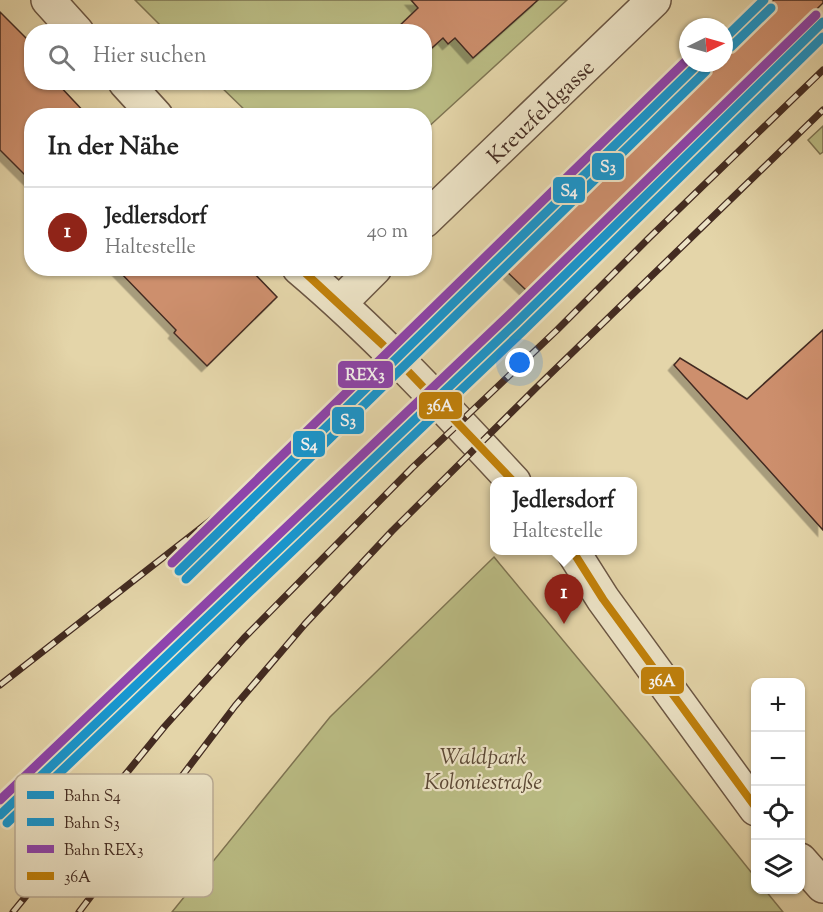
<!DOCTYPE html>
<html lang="de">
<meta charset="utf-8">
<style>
:root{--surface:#fff;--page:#f2f2f2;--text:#222;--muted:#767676;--line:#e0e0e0;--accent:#8f2418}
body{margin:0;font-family:"Sorts Mill Goudy",serif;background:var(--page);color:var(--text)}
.controls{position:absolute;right:18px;bottom:18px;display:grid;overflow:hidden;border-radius:12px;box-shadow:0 2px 4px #0004}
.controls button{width:54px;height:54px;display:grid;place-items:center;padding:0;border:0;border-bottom:2px solid var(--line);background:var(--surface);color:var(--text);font:30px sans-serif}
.compass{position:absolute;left:679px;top:18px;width:54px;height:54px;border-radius:50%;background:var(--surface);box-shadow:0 2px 4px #0004;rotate:85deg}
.you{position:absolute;left:520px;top:363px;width:21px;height:21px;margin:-15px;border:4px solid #fff;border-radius:50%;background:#1a73e8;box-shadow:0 0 0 9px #1a73e833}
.badge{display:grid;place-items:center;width:39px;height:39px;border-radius:50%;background:var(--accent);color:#fff;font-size:20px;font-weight:700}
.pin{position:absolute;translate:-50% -50px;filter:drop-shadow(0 2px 3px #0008)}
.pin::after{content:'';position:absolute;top:32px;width:21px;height:18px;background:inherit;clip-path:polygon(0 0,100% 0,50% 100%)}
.popup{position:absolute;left:490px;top:477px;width:147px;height:78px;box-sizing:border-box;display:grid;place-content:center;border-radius:12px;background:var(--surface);filter:drop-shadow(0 2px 4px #0005);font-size:20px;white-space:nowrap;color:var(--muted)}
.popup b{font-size:22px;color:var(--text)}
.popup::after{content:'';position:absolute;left:50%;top:100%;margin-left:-12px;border:12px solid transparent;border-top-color:var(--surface)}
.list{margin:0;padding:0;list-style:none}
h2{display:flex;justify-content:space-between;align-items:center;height:78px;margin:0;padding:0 24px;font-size:26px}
h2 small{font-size:20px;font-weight:400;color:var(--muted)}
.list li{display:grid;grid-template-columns:39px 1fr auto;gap:18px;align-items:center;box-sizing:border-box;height:90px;padding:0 24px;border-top:2px solid var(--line)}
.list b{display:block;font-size:22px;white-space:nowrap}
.list p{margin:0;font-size:20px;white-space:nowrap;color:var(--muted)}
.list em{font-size:20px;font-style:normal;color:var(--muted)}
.icon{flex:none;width:33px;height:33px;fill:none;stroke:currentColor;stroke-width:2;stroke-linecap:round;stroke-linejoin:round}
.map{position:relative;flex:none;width:823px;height:912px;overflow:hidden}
.search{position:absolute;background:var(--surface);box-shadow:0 2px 4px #0004;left:24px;top:24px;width:408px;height:66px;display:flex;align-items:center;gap:15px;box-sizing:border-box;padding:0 21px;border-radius:24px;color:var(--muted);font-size:22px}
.panel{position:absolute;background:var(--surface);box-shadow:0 2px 4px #0004;left:24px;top:108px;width:408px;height:168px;border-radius:24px}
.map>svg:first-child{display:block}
</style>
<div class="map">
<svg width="823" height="912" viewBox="0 0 823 912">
<defs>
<filter id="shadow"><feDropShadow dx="-5.5" dy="5.5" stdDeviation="0" flood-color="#0004"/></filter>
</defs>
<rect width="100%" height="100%" fill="#e4d5a9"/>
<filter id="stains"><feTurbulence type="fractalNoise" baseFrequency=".00333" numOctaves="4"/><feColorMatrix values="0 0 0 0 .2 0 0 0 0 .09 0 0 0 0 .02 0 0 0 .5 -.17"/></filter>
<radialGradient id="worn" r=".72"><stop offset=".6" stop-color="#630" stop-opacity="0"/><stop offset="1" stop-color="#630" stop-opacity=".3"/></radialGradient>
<g fill="#babc84" stroke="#7e7452" stroke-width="1.5">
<path d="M 135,0 L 567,0 L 425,130 L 424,116 L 250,115 L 217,83 L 424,82 L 424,32 L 166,31 Z"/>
<path d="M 823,126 L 823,152 L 820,154 L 808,140 Z"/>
<path d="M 494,557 L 648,743 L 755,877 L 756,890 L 765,890 L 783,912 L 172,912 L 330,717 Z"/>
</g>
<g fill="#cd8f6d" stroke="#432b21" stroke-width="1.5" filter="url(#shadow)">
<path d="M 411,0 L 538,0 L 473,58 L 455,38 L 448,44 L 443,38 L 424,55 L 424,32 L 393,32 L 418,8 Z"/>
<path d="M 774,0 L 823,0 L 823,3 L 527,291 L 501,266 L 709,63 L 724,63 L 724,49 Z"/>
<path d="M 0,12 L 32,44 L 32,82 L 56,82 L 88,116 L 32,116 L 32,182 L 0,150 Z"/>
<path d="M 116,268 L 249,268 L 277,297 L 207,366 L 174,333 L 176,330 Z"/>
<path d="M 823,330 L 823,530 L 674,365 L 680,358 L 747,399 Z"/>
</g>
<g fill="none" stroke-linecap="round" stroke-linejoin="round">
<g stroke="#6b5643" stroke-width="36">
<g id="minor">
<path d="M 48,0 L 77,32"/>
<path d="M 125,82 L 156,116"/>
<path d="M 424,221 L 654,0"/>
<path d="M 299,268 C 377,334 445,408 514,482"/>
<path d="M 340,303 L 375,268"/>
<path d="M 572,550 L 603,599 L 756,809"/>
<path d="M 800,860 L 823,886"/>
</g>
</g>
<use href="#minor" stroke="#ede4c7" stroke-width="33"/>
<g stroke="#432b21" stroke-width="7">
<g id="rail">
<path d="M 0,685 L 275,470 L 340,413"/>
<path d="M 13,912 L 165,726 L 244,638 L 412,468 L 557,330 L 650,237 L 823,70"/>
<path d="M 79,912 L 235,706 L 305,624 L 392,531 L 541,383 L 823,110"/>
</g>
</g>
<use href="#rail" stroke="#ede4c7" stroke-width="4.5" stroke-dasharray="14" stroke-linecap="butt"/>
<g stroke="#ede4c7" stroke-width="12">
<g id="bus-1">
<path d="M 300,268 L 383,345 L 514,482"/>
<path d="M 572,550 L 603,599 L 756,808"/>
</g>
</g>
<use href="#bus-1" stroke="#c1810a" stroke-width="8"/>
<g stroke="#ede4c7" stroke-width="14">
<g id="rail-1">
<path d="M 724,39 L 764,0"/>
<path d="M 179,571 L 699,63"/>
<path d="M 0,815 L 516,323 L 823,22"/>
</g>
</g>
<g stroke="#ede4c7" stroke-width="14">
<g id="rail-2">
<path d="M 731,47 L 771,8"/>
<path d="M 186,579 L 706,71"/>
<path d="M 7,823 L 523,331 L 823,37"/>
</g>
</g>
<g stroke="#ede4c7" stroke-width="14">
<g id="rail-3">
<path d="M 172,563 L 688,59"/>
<path d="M 0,800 L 509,315 L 816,15"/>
</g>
</g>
<use href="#rail-1" stroke="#1797d0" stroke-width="9"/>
<use href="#rail-2" stroke="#1797d0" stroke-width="9"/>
<use href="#rail-3" stroke="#8e44ad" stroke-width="9"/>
</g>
<g text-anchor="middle" stroke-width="4.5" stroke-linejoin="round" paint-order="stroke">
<g font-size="22" fill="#432b21" stroke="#ede4c7">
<text transform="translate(540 111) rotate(-44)" y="8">Kreuzfeldgasse</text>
</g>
<g font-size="22" font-style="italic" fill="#5b4835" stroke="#ede4c7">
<text x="483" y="764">Waldpark<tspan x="483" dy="25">Koloniestraße</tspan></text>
</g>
</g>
<rect x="15" y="774" width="198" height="123" rx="9" fill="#ede4c7" stroke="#baac95" stroke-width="1.5"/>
<rect x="27" y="791" width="27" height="8" fill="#1797d0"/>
<rect x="27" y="818" width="27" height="8" fill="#1797d0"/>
<rect x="27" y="845" width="27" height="8" fill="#8e44ad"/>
<rect x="27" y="872" width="27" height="8" fill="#c1810a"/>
<g font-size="16" fill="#432b21">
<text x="64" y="801">Bahn S4</text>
<text x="64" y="828">Bahn S3</text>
<text x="64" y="855">Bahn REX3</text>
<text x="64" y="882">36A</text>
</g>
<g stroke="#ede4c7" stroke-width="2">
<rect x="591" y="152" width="34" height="29" rx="6" fill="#1797d0"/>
<rect x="552" y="176" width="34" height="28" rx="6" fill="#1797d0"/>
<rect x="337" y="360" width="57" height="29" rx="6" fill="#8e44ad"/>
<rect x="418" y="391" width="45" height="29" rx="6" fill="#c1810a"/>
<rect x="331" y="406" width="34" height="29" rx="6" fill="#1797d0"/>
<rect x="292" y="430" width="34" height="28" rx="6" fill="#1797d0"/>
<rect x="640" y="666" width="45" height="29" rx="6" fill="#c1810a"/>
</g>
<g font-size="16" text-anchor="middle" font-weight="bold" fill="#fff">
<text x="608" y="172">S3</text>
<text x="569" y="196">S4</text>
<text x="365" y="380">REX3</text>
<text x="440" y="411">36A</text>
<text x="348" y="426">S3</text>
<text x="309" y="450">S4</text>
<text x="662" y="686">36A</text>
</g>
<rect width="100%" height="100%" filter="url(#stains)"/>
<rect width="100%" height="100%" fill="url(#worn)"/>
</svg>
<div class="controls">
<button>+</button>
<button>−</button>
<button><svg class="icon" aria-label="locate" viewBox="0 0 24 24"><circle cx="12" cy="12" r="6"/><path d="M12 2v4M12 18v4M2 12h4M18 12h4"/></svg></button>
<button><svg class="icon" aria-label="layers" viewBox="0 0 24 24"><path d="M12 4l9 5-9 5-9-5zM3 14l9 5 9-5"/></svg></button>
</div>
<svg class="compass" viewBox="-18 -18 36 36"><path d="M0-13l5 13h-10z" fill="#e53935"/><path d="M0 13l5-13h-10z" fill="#767676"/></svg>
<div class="you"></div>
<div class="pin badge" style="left:564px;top:624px">1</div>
<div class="popup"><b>Jedlersdorf</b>Haltestelle</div>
<div class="search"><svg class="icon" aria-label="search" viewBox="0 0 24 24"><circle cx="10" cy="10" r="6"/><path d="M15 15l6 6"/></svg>Hier suchen</div>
<section class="panel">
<h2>In der Nähe<small></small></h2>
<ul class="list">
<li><span class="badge">1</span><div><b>Jedlersdorf</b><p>Haltestelle</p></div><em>40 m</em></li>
</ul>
</section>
</div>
